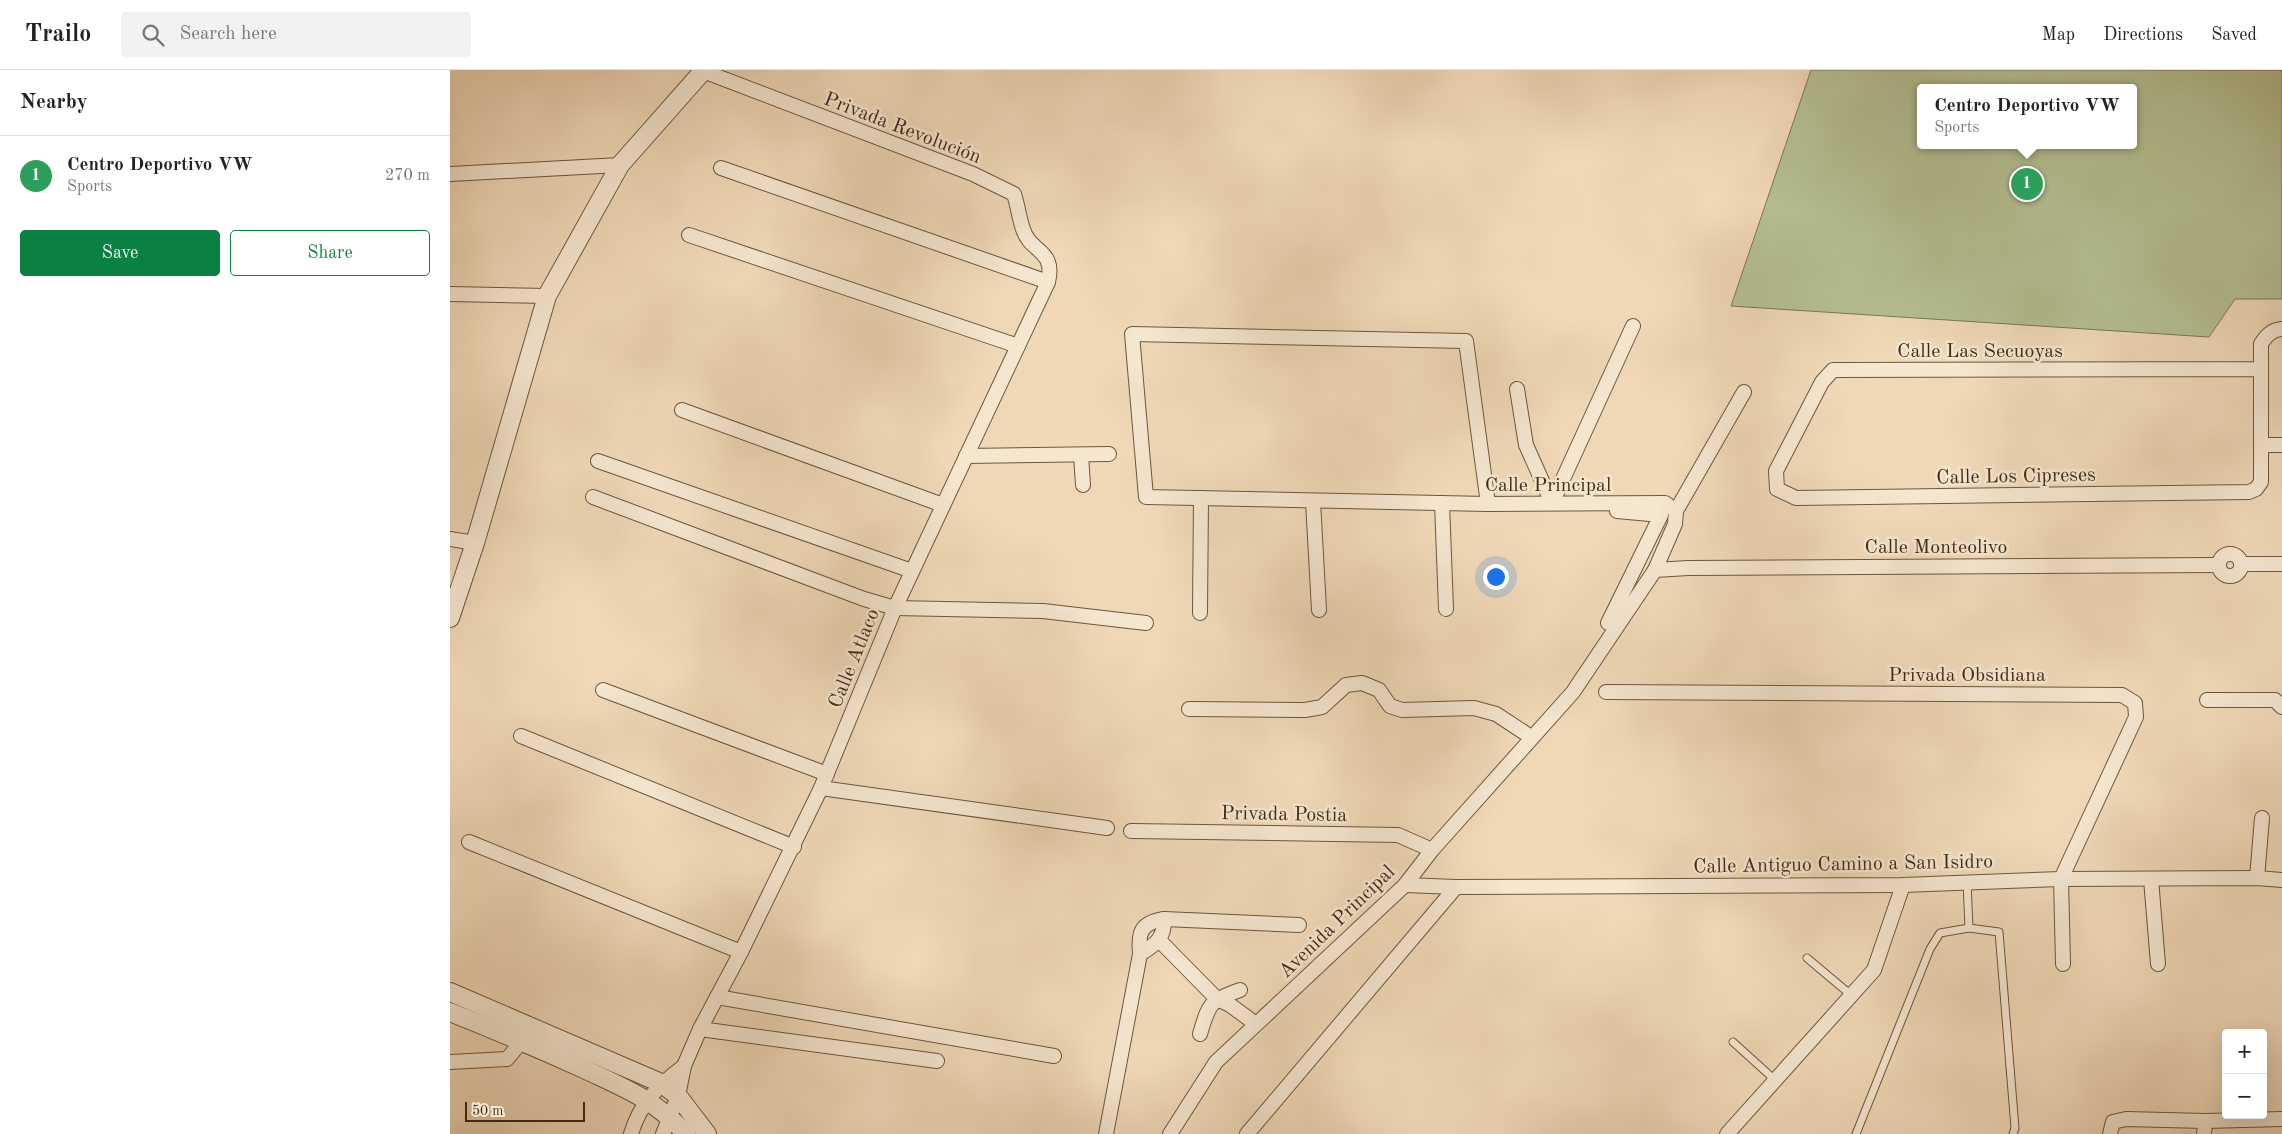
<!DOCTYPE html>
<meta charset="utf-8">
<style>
:root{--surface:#fff;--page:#f2f2f2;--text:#222;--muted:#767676;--line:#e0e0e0;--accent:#0b8043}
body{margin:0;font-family:"Old Standard TT",serif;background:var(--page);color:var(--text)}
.controls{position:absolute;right:15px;bottom:15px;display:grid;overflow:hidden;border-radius:5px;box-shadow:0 5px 20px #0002}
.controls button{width:45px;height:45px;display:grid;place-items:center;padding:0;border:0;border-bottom:1px solid var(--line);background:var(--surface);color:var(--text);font:25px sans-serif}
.scale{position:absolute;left:15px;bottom:12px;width:120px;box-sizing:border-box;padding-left:5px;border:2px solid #412b15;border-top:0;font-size:14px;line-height:18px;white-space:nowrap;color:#412b15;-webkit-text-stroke:4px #f5e6d0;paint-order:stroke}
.you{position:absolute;left:1045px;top:506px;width:18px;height:18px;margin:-12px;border:4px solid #fff;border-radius:50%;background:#1a73e8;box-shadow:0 0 0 8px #1a73e833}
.badge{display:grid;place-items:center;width:32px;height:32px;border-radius:50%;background:var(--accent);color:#fff;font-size:16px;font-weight:700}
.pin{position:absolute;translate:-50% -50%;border:2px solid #fff;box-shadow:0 1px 5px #0006}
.popup{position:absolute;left:1467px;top:14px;width:220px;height:65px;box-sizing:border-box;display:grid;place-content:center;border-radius:5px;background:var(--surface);filter:drop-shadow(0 1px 4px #0005);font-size:16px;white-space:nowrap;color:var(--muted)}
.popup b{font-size:19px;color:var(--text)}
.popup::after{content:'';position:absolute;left:50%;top:100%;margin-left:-10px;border:10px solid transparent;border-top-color:var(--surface)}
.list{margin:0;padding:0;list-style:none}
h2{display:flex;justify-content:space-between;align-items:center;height:65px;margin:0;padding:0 20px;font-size:21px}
h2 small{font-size:16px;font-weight:400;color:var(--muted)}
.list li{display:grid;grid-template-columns:32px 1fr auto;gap:15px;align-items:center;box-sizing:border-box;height:80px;padding:0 20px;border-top:1px solid var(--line)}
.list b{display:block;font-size:19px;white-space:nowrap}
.list p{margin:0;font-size:16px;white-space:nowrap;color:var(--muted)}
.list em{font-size:16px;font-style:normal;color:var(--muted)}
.actions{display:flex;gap:10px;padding:15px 20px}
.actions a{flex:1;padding:11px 0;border:1px solid var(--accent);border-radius:5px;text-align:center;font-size:18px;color:var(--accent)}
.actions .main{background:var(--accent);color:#fff}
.icon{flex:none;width:28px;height:28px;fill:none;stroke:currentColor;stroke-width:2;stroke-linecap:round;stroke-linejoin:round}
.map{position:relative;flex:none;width:1832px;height:1064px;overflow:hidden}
header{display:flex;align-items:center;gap:30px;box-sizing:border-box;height:70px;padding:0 25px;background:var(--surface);border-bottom:1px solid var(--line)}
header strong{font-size:24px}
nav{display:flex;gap:28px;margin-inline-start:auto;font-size:18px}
.search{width:350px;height:45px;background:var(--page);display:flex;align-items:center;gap:12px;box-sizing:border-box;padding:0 18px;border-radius:5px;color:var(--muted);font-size:19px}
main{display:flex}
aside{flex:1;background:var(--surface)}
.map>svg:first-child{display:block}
</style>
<header>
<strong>Trailo</strong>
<div class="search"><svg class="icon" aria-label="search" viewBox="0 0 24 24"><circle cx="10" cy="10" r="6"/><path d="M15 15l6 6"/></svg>Search here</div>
<nav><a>Map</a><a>Directions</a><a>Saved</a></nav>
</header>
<main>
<aside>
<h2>Nearby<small></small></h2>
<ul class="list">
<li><span class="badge" style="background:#2e9e5b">1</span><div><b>Centro Deportivo VW</b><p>Sports</p></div><em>270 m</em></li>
</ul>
<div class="actions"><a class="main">Save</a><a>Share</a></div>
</aside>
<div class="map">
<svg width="1832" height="1064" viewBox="0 0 1832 1064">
<rect width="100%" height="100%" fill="#f0d8b7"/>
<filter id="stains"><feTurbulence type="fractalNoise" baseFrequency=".004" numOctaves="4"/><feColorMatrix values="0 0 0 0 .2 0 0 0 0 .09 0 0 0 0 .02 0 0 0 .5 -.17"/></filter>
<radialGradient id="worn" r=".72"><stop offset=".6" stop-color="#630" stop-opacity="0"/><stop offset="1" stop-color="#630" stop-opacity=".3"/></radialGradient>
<path fill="#b5c092" stroke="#7b7654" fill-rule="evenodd" d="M 1361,0 L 1832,0 L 1832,229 L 1785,229 L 1759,267 L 1281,236 ZM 1471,18 L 1683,18 L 1683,75 L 1471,75 Z"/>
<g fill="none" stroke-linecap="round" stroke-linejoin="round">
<g stroke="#6d563e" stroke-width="9">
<g id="service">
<path d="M 1517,812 L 1519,858"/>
<path d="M 1357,888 L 1401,925"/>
<path d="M 1283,972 L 1325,1010"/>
<path d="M 1406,1064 L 1480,879 L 1490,863 L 1519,858 L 1549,862 L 1565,1058 L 1563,1064"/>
</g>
</g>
<g stroke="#6d563e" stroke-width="16">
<g id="minor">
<path d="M 271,98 L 598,212"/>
<path d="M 0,104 L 170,95"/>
<path d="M 239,165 L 568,276"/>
<path d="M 0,224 L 97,226"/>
<path d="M 1811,299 L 1383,300 L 1372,312 L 1326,401 L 1327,419 L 1346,428 L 1799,422 L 1806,419 L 1811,412 L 1811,274 C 1816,266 1821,260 1832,259"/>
<path d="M 1067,319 L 1076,375 L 1102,433"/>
<path d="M 232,340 L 493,435"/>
<path d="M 1811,375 L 1832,375"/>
<path d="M 631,385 L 633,415"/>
<path d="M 516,386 L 659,384"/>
<path d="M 148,391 L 462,501"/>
<path d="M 1112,412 L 1102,433 L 1183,256"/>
<path d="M 143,427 L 414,529 L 445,538 L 593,541 L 696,553"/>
<path d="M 863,431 L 869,540"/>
<path d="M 992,433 L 996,539"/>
<path d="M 1038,434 L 1016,271 L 682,264 L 696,427 L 1038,434 L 1215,433 L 1226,441"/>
<path d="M 0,469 L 25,473"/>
<circle cx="1780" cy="495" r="11"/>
<path d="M 1792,494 L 1832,494"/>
<path d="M 1205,500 L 1238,498 L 1768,495"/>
<path d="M 750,543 L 751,428"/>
<path d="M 1158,553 L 1211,445 L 1167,441"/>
<path d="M 153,620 L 377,704"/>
<path d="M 1156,622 L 1672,625 L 1685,633 L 1686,647 L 1611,809 L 1613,894"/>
<path d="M 1757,630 L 1825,630 L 1832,637"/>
<path d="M 739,639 L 855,640 L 872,637 L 896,615 L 912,613 L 929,620 L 940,636 L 952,640 L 1024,638 L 1046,644 L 1081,667"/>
<path d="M 71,666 L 344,777"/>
<path d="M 371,718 L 657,758"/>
<path d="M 681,761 L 948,765 L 982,780"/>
<path d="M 19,772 L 291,882"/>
<path d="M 1807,808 L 1812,748"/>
<path d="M 1701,809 L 1708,894"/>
<path d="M 955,815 L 1006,817 L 1453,815 L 1611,809 L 1807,808 L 1832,810"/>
<path d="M 714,849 L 849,855"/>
<path d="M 714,849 C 715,868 705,875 690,884 C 688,863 690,853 714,849 Z"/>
<path d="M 709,870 L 767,929 L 780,935 L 806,954"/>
<path d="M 267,927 L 604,986"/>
<path d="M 250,959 L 487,991"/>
<path d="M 750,964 C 759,933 760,931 790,920"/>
<path d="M 0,992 L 57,989 L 72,971"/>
<path d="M 181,1064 C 190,1033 209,1015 234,996"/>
<path d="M 213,1064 L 228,1026 L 234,996 L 250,959 L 291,882 L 371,718 L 445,538 L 598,212 C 606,179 580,183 573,159 C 569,148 568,136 564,124 L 523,104 L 253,1"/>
<path d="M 656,1064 L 690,884"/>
<path d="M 720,1064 L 766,992 L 955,815 L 982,780 L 1123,622 L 1205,500 L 1225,454 L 1226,441 L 1294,322"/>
<path d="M 797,1064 L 1006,817"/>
<path d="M 1277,1064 L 1424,900 L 1453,815"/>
<path d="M 1660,1064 L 1663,1052 L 1676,1049 L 1755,1051 L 1832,1049"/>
<path d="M 1754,1064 L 1755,1051"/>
</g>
</g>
<g stroke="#6d563e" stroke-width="20">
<g id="tertiary">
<path d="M 0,548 L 25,473 L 97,226 L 170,95 L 254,0"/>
<path d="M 0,922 L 211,1013 L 228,1026 L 257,1064"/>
<path d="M 0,942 C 45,960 90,979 134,999 C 176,1019 204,1029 236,1064"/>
</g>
</g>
<use href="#service" stroke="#f5e6d0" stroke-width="7"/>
<use href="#minor" stroke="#f5e6d0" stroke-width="14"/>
<use href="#tertiary" stroke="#f5e6d0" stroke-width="18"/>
</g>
<g text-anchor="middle" stroke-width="5" stroke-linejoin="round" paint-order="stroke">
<g font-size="20" fill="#412b15" stroke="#f5e6d0">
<text transform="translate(453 57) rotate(21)" y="7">Privada Revolución</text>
<text x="1530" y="287">Calle Las Secuoyas</text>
<text transform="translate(1566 405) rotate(-1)" y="7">Calle Los Cipreses</text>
<text x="1098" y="421">Calle Principal</text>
<text x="1486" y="483">Calle Monteolivo</text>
<text transform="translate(403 588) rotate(-68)" y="7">Calle Atlaco</text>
<text x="1517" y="611">Privada Obsidiana</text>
<text transform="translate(834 743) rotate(1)" y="7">Privada Postia</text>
<text transform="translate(1393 793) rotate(-1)" y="7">Calle Antiguo Camino a San Isidro</text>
<text transform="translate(886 851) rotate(-44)" y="7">Avenida Principal</text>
</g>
</g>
<rect width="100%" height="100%" filter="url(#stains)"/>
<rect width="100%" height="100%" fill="url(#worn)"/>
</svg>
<div class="controls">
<button>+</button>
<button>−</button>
</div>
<div class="scale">50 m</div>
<div class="you"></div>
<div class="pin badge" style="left:1577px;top:114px;background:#2e9e5b">1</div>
<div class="popup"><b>Centro Deportivo VW</b>Sports</div>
</div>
</main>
